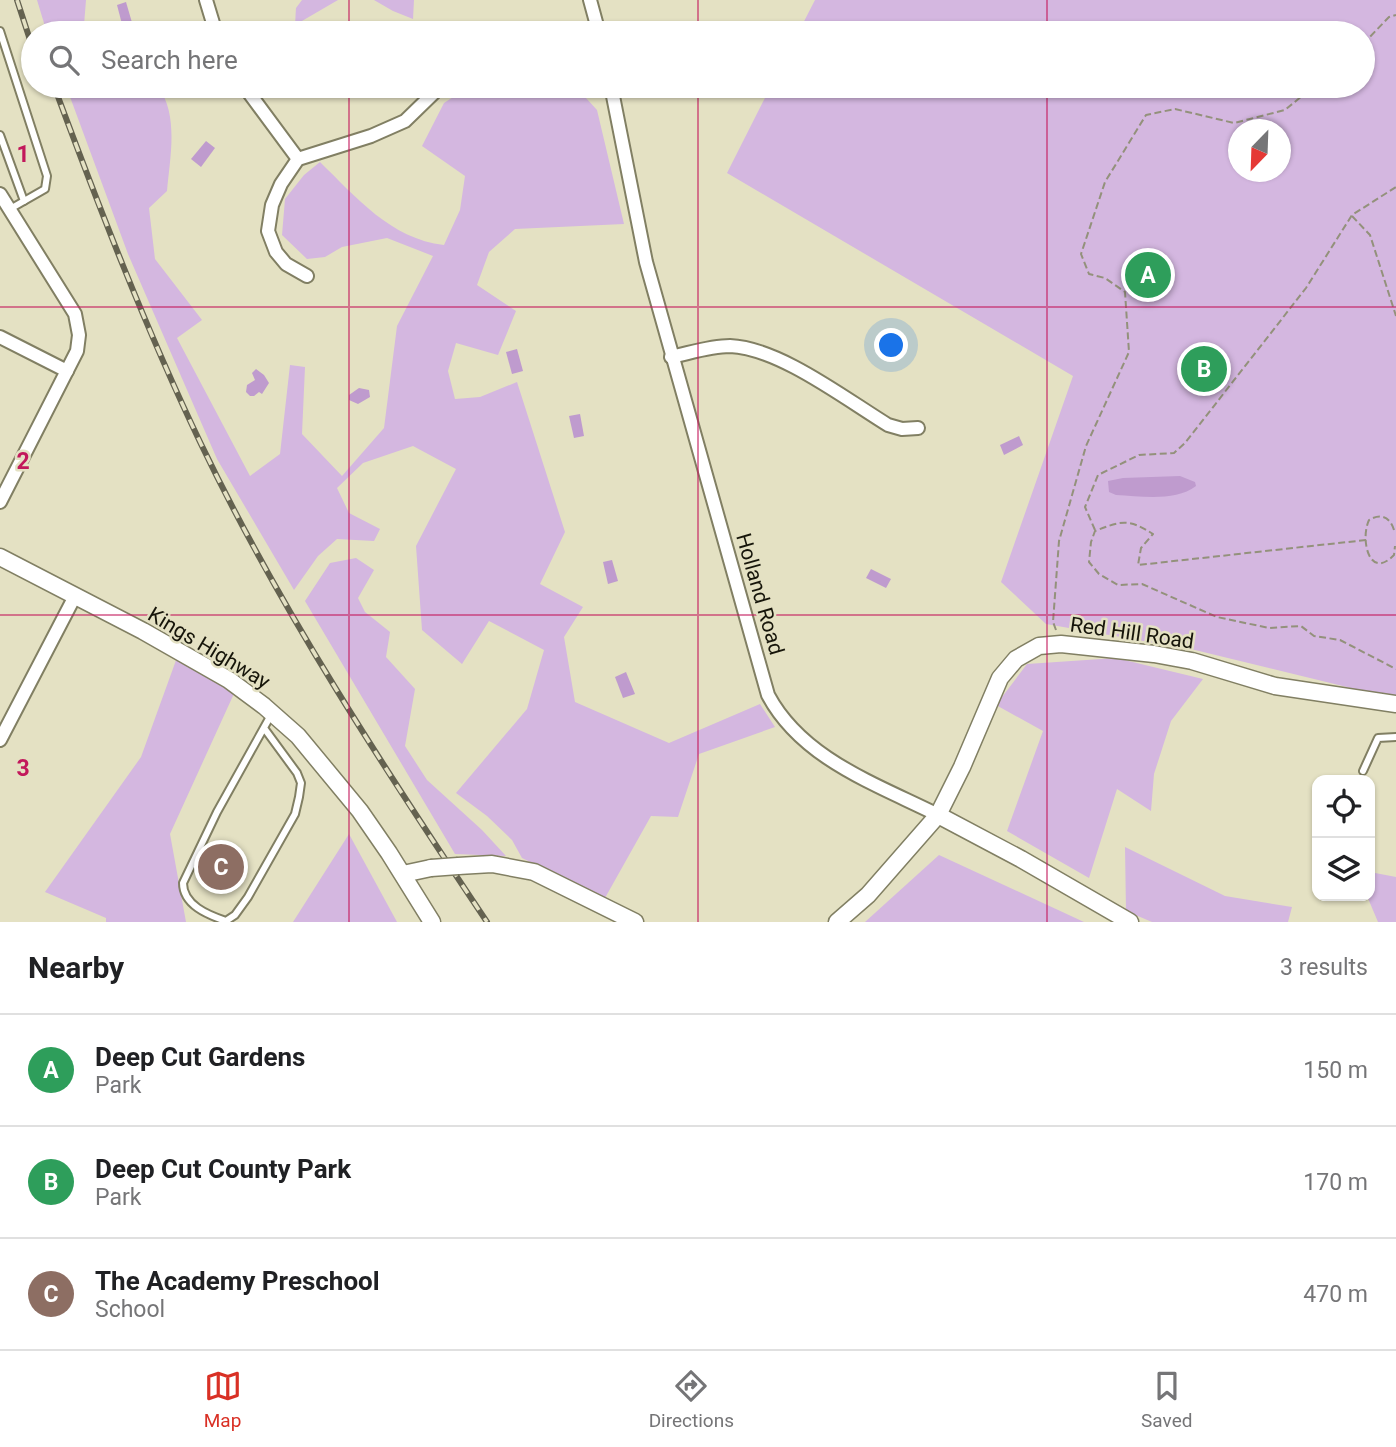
<!DOCTYPE html>
<style>
:root{--surface:#fff;--page:#f2f2f2;--text:#202124;--muted:#757577;--line:#e0e0e0;--accent:#d93025}
body{margin:0;font-family:Roboto,sans-serif;background:var(--page);color:var(--text)}
.controls{position:absolute;right:21px;bottom:21px;display:grid;overflow:hidden;border-radius:14px;box-shadow:0 2px 5px #0004}
.controls button{width:63px;height:63px;display:grid;place-items:center;padding:0;border:0;border-bottom:2px solid var(--line);background:var(--surface);color:var(--text);font:35px sans-serif}
.compass{position:absolute;left:1228px;top:119px;width:63px;height:63px;border-radius:50%;background:var(--surface);box-shadow:0 2px 5px #0004;rotate:203deg}
.you{position:absolute;left:892px;top:346px;width:24px;height:24px;margin:-18px;border:5px solid #fff;border-radius:50%;background:#1a73e8;box-shadow:0 0 0 10px #1a73e833}
.badge{display:grid;place-items:center;width:46px;height:46px;border-radius:50%;background:var(--accent);color:#fff;font-size:23px;font-weight:700}
.pin{position:absolute;translate:-50% -50%;border:4px solid #fff;box-shadow:0 2px 7px #0006}
.list{margin:0;padding:0;list-style:none}
h2{display:flex;justify-content:space-between;align-items:center;height:91px;margin:0;padding:0 28px;font-size:30px}
h2 small{font-size:23px;font-weight:400;color:var(--muted)}
.list li{display:grid;grid-template-columns:46px 1fr auto;gap:21px;align-items:center;box-sizing:border-box;height:112px;padding:0 28px;border-top:2px solid var(--line)}
.list b{display:block;font-size:26px;white-space:nowrap}
.list p{margin:0;font-size:23px;white-space:nowrap;color:var(--muted)}
.list em{font-size:23px;font-style:normal;color:var(--muted)}
.icon{flex:none;width:38px;height:38px;fill:none;stroke:currentColor;stroke-width:2;stroke-linecap:round;stroke-linejoin:round}
.map{position:relative;flex:none;width:1396px;height:922px;overflow:hidden}
.search{position:absolute;background:var(--surface);box-shadow:0 2px 5px #0004;left:21px;right:21px;top:21px;height:77px;display:flex;align-items:center;gap:18px;box-sizing:border-box;padding:0 24px;border-radius:38px;color:var(--muted);font-size:26px}
.sheet{height:427px;background:var(--surface)}
nav{display:flex;justify-content:space-around;align-items:center;box-sizing:border-box;height:98px;border-top:2px solid var(--line);background:var(--surface);font-size:19px;color:var(--muted)}
nav a{display:grid;justify-items:center;gap:4px}
nav .on{color:var(--accent)}
.map>svg:first-child{display:block}
</style>
<div class="map">
<svg width="1396" height="922" viewBox="0 0 1396 922">
<rect width="100%" height="100%" fill="#e4e1c3"/>
<g fill="#d4b7e0" fill-rule="evenodd">
<path d="M 37,0 L 86,0 L 84,25 L 104,28 L 110,33 L 47,33 Z"/>
<path d="M 302,0 L 338,0 L 295,25 L 296,8 Z"/>
<path d="M 374,0 L 414,0 L 413,19 L 393,11 Z"/>
<path d="M 815,0 L 1396,0 L 1396,699 L 1195,650 L 1046,624 L 1001,582 L 1073,376 L 727,173 L 771,86 L 1363,86 L 1363,33 L 798,33 ZM 1238,130 L 1280,130 L 1280,172 L 1238,172 Z"/>
<path d="M 66,86 L 158,86 C 179,116 170,157 167,191 L 149,208 L 155,259 L 202,320 L 177,338 L 250,476 L 280,454 L 290,365 L 305,367 L 302,434 L 342,476 L 384,428 L 397,326 L 433,256 L 387,238 L 342,247 L 325,257 L 307,259 L 282,235 L 285,199 L 304,175 L 320,162 C 356,197 391,239 444,245 L 460,210 L 465,176 L 422,146 L 444,103 L 470,86 L 575,86 L 597,110 L 624,224 L 515,229 L 489,252 L 477,285 L 516,311 L 498,355 L 456,343 L 448,371 L 455,399 L 480,397 L 517,382 L 565,532 L 540,584 L 583,607 L 564,637 L 575,702 L 669,743 L 760,704 L 775,727 L 699,754 L 678,817 L 651,816 L 605,898 L 522,858 L 512,840 L 487,816 L 456,793 L 527,709 L 544,650 L 489,621 L 462,664 L 422,630 L 416,546 L 456,469 L 413,446 L 363,463 L 337,488 L 349,513 L 380,529 L 374,541 L 337,539 L 318,556 L 294,590 L 217,459 L 128,254 Z"/>
<path d="M 356,558 L 374,570 L 358,598 L 365,612 L 390,632 L 386,657 L 415,689 L 405,746 L 427,780 L 482,830 L 506,856 L 455,854 L 305,601 L 330,563 Z"/>
<path d="M 179,652 L 237,687 L 170,834 L 186,922 L 106,922 L 106,918 L 45,892 L 141,757 Z"/>
<path d="M 1116,658 L 1203,679 L 1171,721 L 1154,774 L 1151,811 L 1117,789 L 1089,878 L 1007,831 L 1043,731 L 996,705 L 1027,664 Z"/>
<path d="M 349,834 L 397,922 L 293,922 Z"/>
<path d="M 1125,847 L 1225,896 L 1292,907 L 1288,922 L 1152,922 L 1126,911 Z"/>
<path d="M 939,855 L 1084,922 L 865,922 Z"/>
<path d="M 1370,872 L 1396,877 L 1396,922 L 1378,922 L 1367,896 L 1370,896 Z"/>
</g>
<g fill="#bf9bce">
<path d="M 126,2 L 133,26 L 123,28 L 117,5 Z"/>
<path d="M 206,141 L 215,148 L 201,167 L 191,159 Z"/>
<path d="M 517,349 L 523,371 L 512,374 L 506,352 Z"/>
<path d="M 256,369 L 264,375 L 269,383 L 262,394 L 259,392 L 254,396 L 250,396 L 246,392 L 247,385 L 255,380 L 252,373 Z"/>
<path d="M 359,388 L 369,390 L 370,397 L 358,404 L 349,400 L 349,395 Z"/>
<path d="M 580,414 L 584,436 L 574,438 L 569,416 Z"/>
<path d="M 1019,436 L 1023,445 L 1004,455 L 1000,445 Z"/>
<path d="M 1180,476 L 1195,482 L 1196,486 C 1175,502 1141,496 1116,495 L 1109,492 L 1108,481 L 1123,478 Z"/>
<path d="M 612,560 L 618,581 L 608,584 L 603,562 Z"/>
<path d="M 871,569 L 891,579 L 886,588 L 866,578 Z"/>
<path d="M 626,672 L 635,694 L 623,698 L 615,677 Z"/>
</g>
<g fill="none" stroke-linecap="round" stroke-linejoin="round">
<g stroke="#817f63" stroke-width="10">
<g id="service">
<path d="M 0,31 L 47,176 L 45,189 L 10,209"/>
<path d="M 0,135 L 24,201"/>
<path d="M 264,728 L 297,773 L 301,783 L 299,797 L 295,814 L 248,897 L 235,915 L 226,921 C 208,915 183,905 183,883 L 217,812 L 271,715"/>
<path d="M 1363,771 L 1378,738 L 1396,737"/>
</g>
</g>
<g stroke="#817f63" stroke-width="16">
<g id="minor">
<path d="M 206,0 L 216,33"/>
<path d="M 590,0 L 599,33"/>
<path d="M 244,86 L 298,159"/>
<path d="M 611,86 L 646,262 L 768,695 C 802,759 876,784 938,815"/>
<path d="M 0,194 L 75,314 L 79,335 L 77,351 L 0,502"/>
<path d="M 307,276 L 286,264 L 276,252 L 268,231 L 272,205 L 281,184 L 298,159 L 371,136 L 405,121 L 441,86"/>
<path d="M 0,337 L 67,371"/>
<path d="M 671,357 C 690,353 710,346 730,346 C 779,348 844,398 888,425 L 902,429 L 918,428"/>
<path d="M 0,740 L 75,596"/>
</g>
</g>
<g stroke="#817f63" stroke-width="19">
<g id="tertiary">
<path d="M 0,557 L 143,631 L 229,680 L 264,706 L 298,736 L 360,811 L 389,853 L 432,922"/>
<path d="M 938,815 L 1021,859 L 1130,922"/>
<path d="M 458,866 L 492,864 L 534,872 L 635,922"/>
<path d="M 403,874 L 431,868"/>
<path d="M 837,922 L 868,895 L 938,815 L 962,767 L 1000,678 L 1016,659 L 1039,646 L 1061,644 L 1154,654 L 1192,661 L 1275,686 L 1396,704"/>
</g>
</g>
<g stroke="#93917b" stroke-width="2" stroke-dasharray="7 3.5" stroke-linecap="butt">
<path d="M 1363,44 L 1389,17 L 1396,15"/>
<path d="M 1352,216 L 1370,235 L 1396,316"/>
<path d="M 1095,530 L 1085,507 L 1098,475 L 1139,455 L 1174,453 L 1185,443 L 1306,288 L 1352,215 L 1396,187"/>
<path d="M 1394,530 C 1390,517 1381,513 1369,520 C 1360,539 1369,581 1394,555 L 1395,546"/>
<path d="M 1366,540 L 1138,565 L 1141,548 L 1153,534 C 1128,518 1121,521 1095,531 L 1091,542 L 1089,562 L 1099,574 L 1118,585 L 1142,584 L 1217,617 L 1269,628 L 1301,626 L 1314,636 L 1340,640 L 1396,669"/>
<path d="M 1056,630 L 1053,622 L 1059,541 L 1086,446 L 1129,352 L 1125,292 L 1105,278 L 1089,274 L 1081,254 L 1105,182 L 1146,115 L 1175,109 L 1234,123 L 1285,110 L 1314,86"/>
</g>
<use href="#service" stroke="#fff" stroke-width="6"/>
<use href="#minor" stroke="#fff" stroke-width="12"/>
<use href="#tertiary" stroke="#fff" stroke-width="16"/>
<g stroke="#646250" stroke-width="6">
<g id="rail">
<path d="M 17,0 L 33,49"/>
<path d="M 54,86 C 99,207 145,327 201,444 C 281,611 384,768 487,922"/>
</g>
</g>
<use href="#rail" stroke="#e4e1c3" stroke-width="3.5" stroke-dasharray="10" stroke-linecap="butt"/>
<g stroke="#817f63" stroke-width="19" stroke-linecap="butt">
<path id="tertiary-bridge" d="M 431,868 L 458,866"/>
</g>
<use href="#tertiary-bridge" stroke="#fff" stroke-width="16"/>
</g>
<path fill="none" stroke="#c2185b" stroke-width="2" stroke-opacity="0.55" d="M 349,0 L 349,33M 698,0 L 698,33M 1047,0 L 1047,33M 349,86 L 349,922M 698,86 L 698,922M 1047,86 L 1047,922M 0,307 L 1396,307M 0,615 L 1396,615"/>
<g text-anchor="middle" stroke-width="5" stroke-linejoin="round" paint-order="stroke">
<g font-size="21" fill="#16150a" stroke="#e4e1c3">
<text transform="translate(760 594) rotate(74)" y="7">Holland Road</text>
<text transform="translate(1132 633) rotate(8)" y="7">Red Hill Road</text>
<text transform="translate(209 648) rotate(31)" y="7">Kings Highway</text>
</g>
</g>
<g font-size="23" text-anchor="middle" font-weight="bold" fill="#c2185b" stroke="#e4e1c3" stroke-width="5" stroke-linejoin="round" paint-order="stroke">
<text x="23" y="162">1</text>
<text x="23" y="469">2</text>
<text x="23" y="776">3</text>
</g>
</svg>
<div class="controls">
<button><svg class="icon" aria-label="locate" viewBox="0 0 24 24"><circle cx="12" cy="12" r="6"/><path d="M12 2v4M12 18v4M2 12h4M18 12h4"/></svg></button>
<button><svg class="icon" aria-label="layers" viewBox="0 0 24 24"><path d="M12 4l9 5-9 5-9-5zM3 14l9 5 9-5"/></svg></button>
</div>
<svg class="compass" viewBox="-18 -18 36 36"><path d="M0-13l5 13h-10z" fill="#e53935"/><path d="M0 13l5-13h-10z" fill="#757577"/></svg>
<div class="you"></div>
<div class="pin badge" style="left:1148px;top:275px;background:#2e9e5b">A</div>
<div class="pin badge" style="left:1204px;top:369px;background:#2e9e5b">B</div>
<div class="pin badge" style="left:221px;top:867px;background:#8d6e63">C</div>
<div class="search"><svg class="icon" aria-label="search" viewBox="0 0 24 24"><circle cx="10" cy="10" r="6"/><path d="M15 15l6 6"/></svg>Search here</div>
</div>
<section class="sheet">
<h2>Nearby<small>3 results</small></h2>
<ul class="list">
<li><span class="badge" style="background:#2e9e5b">A</span><div><b>Deep Cut Gardens</b><p>Park</p></div><em>150 m</em></li>
<li><span class="badge" style="background:#2e9e5b">B</span><div><b>Deep Cut County Park</b><p>Park</p></div><em>170 m</em></li>
<li><span class="badge" style="background:#8d6e63">C</span><div><b>The Academy Preschool</b><p>School</p></div><em>470 m</em></li>
</ul>
</section>
<nav>
<a class="on"><svg class="icon" aria-label="map" viewBox="0 0 24 24"><path d="M3 6l6-2 6 2 6-2v14l-6 2-6-2-6 2zM9 4v14M15 6v14"/></svg>Map</a>
<a><svg class="icon" aria-label="directions" viewBox="0 0 24 24"><path d="M12 3l9 9-9 9-9-9zM9 14v-3h6M13 9l2 2-2 2"/></svg>Directions</a>
<a><svg class="icon" aria-label="saved" viewBox="0 0 24 24"><path d="M7 4h10v16l-5-4-5 4z"/></svg>Saved</a>
</nav>
